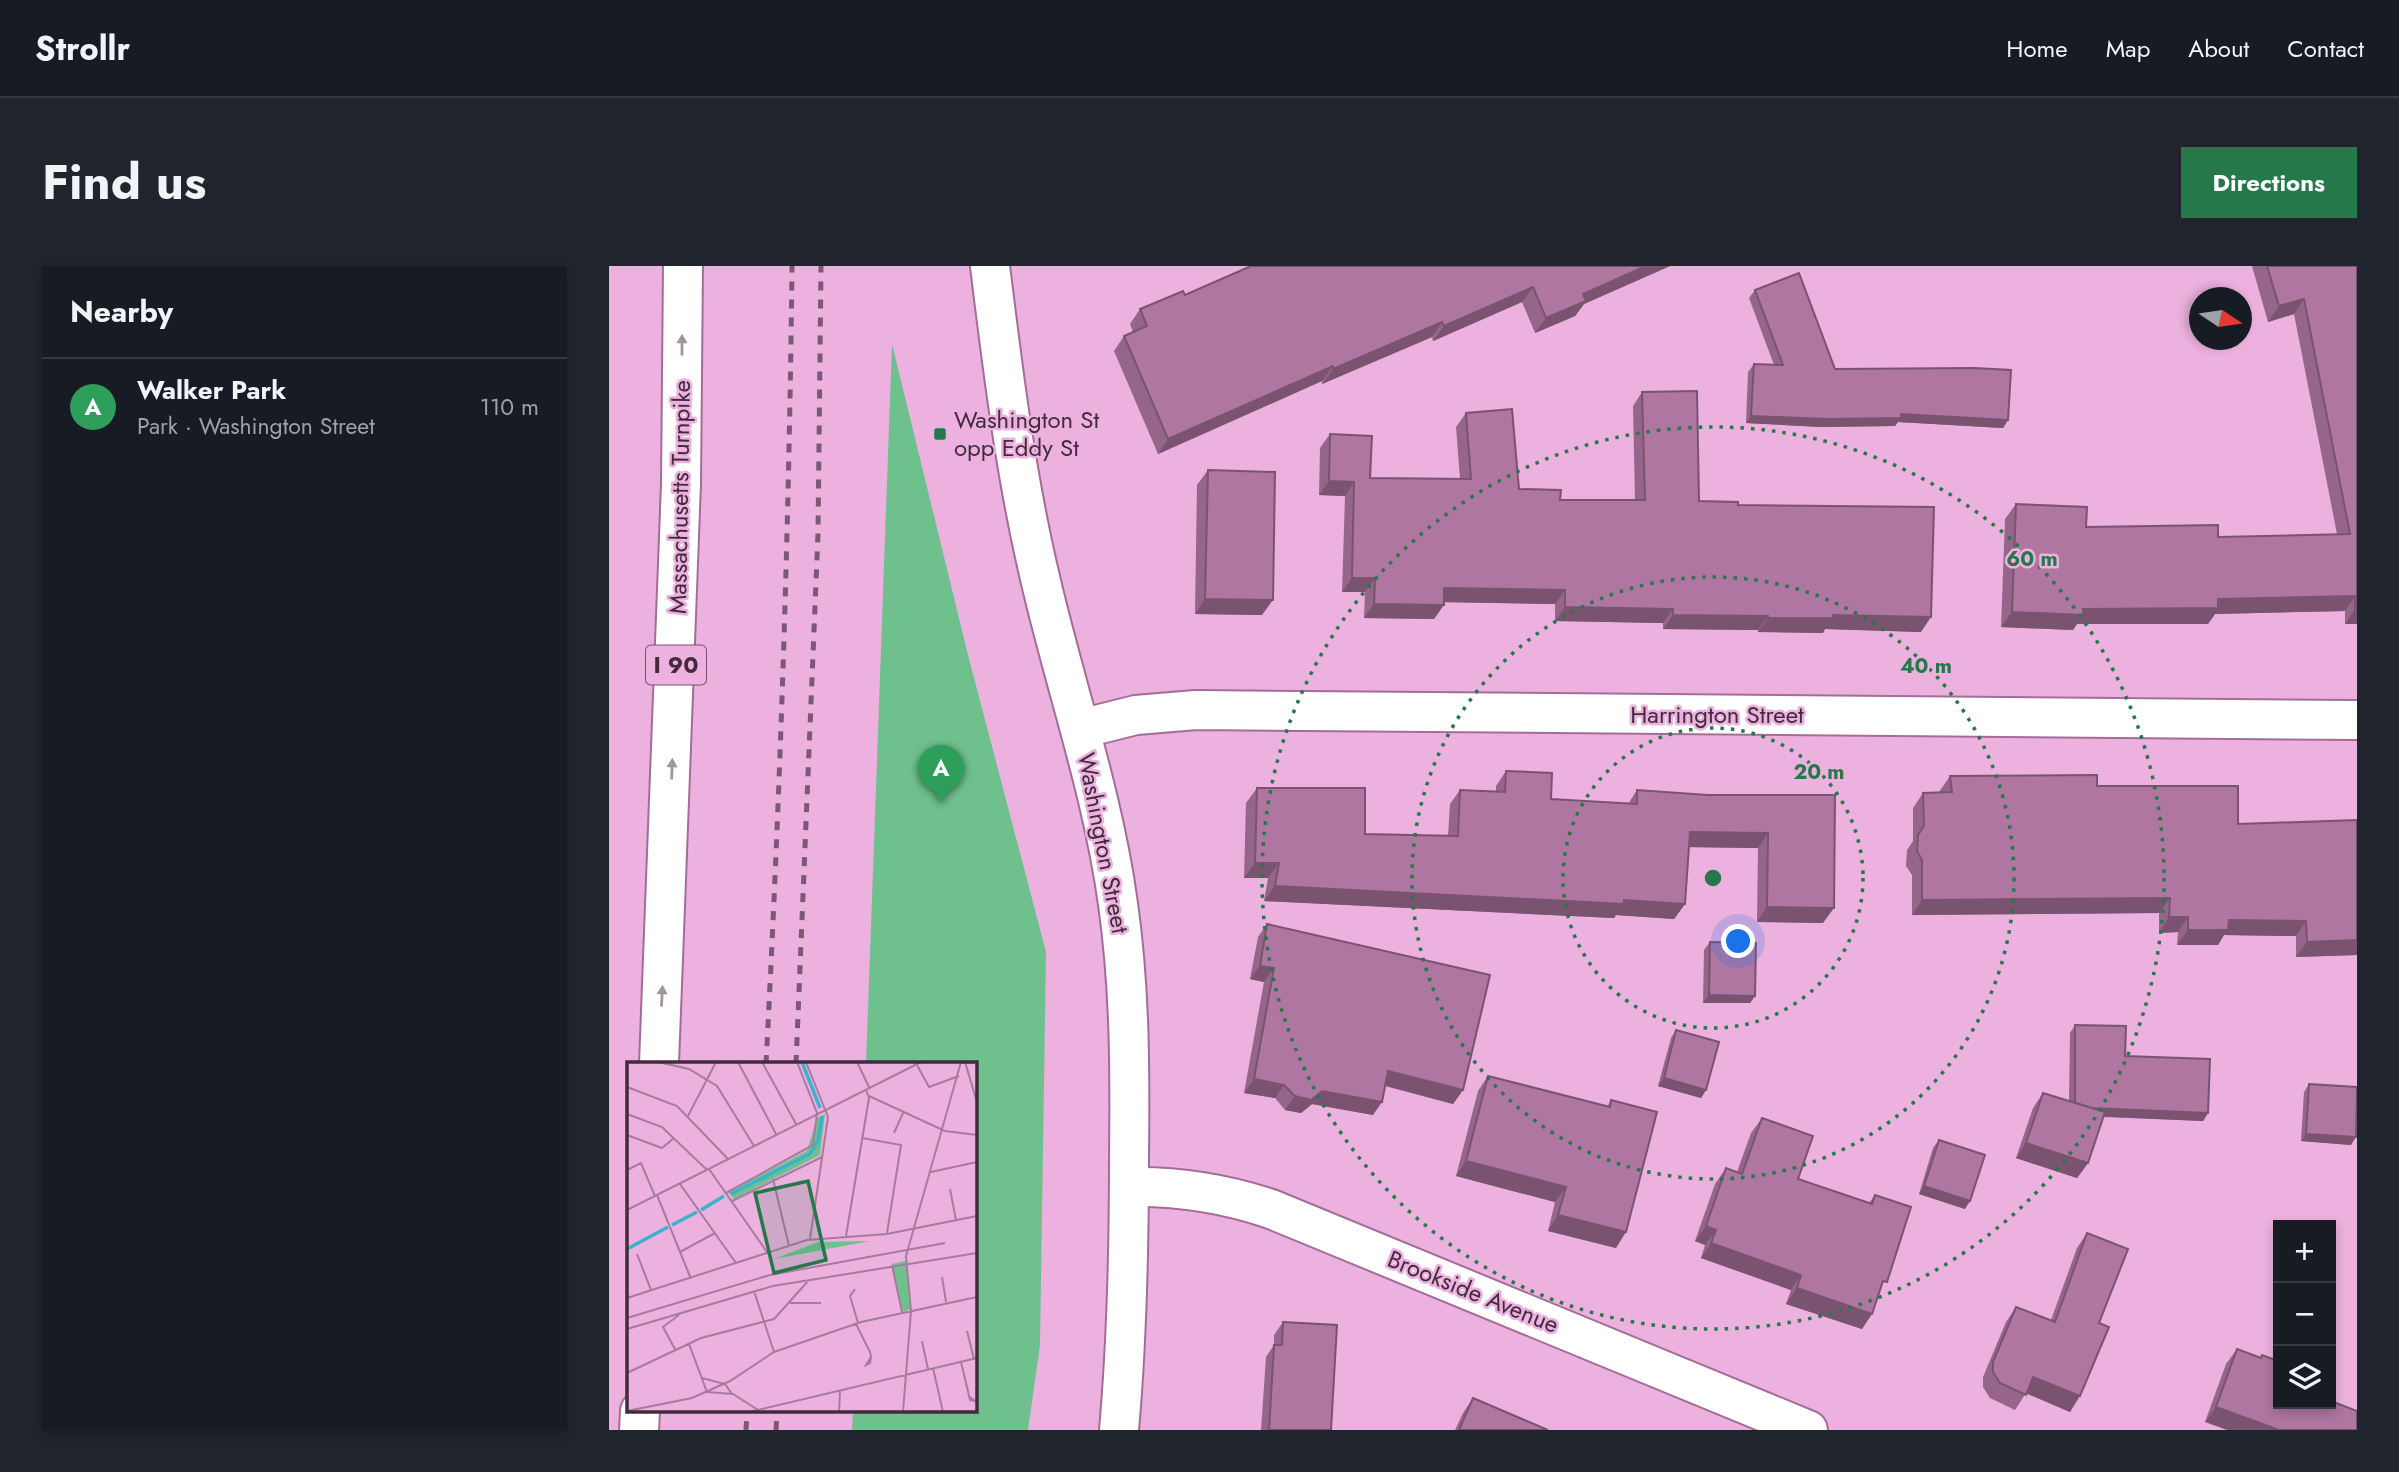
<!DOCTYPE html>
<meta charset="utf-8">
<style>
:root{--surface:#171b24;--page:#20242c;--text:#f1f3f6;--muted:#9ea1a6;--line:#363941;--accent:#24784a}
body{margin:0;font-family:Jost,sans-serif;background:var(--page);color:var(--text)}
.controls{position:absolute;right:21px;bottom:21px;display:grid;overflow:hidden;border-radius:0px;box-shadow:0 4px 10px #0003}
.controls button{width:63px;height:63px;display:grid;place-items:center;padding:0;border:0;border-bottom:2px solid var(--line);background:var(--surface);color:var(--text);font:35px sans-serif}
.compass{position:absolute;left:1580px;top:21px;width:63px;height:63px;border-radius:50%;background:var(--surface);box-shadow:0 4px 10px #0003;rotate:103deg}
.you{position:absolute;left:1130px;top:676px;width:24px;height:24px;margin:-18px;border:5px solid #fff;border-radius:50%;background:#1a73e8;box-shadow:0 0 0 10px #1a73e833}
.badge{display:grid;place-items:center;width:46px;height:46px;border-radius:50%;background:var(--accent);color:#fff;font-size:23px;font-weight:700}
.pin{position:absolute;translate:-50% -58px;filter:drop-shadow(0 2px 4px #0008)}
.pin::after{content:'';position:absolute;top:37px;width:24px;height:21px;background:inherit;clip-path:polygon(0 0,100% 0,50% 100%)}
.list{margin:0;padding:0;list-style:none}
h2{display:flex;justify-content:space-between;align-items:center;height:91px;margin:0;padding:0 28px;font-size:30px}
h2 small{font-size:23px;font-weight:400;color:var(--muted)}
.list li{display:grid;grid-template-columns:46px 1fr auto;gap:21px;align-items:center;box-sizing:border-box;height:98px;padding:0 28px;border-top:2px solid var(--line)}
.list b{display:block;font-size:26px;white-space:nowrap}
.list p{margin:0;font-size:23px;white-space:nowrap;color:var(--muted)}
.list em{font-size:23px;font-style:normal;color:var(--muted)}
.icon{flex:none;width:38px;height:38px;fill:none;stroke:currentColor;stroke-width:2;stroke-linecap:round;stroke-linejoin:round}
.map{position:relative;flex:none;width:1748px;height:1164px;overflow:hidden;border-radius:0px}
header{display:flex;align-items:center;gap:42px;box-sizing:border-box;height:98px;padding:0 35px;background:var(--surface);border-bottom:2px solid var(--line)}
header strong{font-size:33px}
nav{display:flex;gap:38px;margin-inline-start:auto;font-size:24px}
.intro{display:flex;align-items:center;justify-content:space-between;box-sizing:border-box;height:168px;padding:0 42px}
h1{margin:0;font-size:49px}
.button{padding:18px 32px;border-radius:0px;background:var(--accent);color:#fff;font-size:24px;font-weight:700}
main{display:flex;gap:42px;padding:0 42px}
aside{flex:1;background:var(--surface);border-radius:0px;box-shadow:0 4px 10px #0003}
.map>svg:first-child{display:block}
</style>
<header>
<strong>Strollr</strong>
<nav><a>Home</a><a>Map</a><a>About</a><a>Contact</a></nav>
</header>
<div class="intro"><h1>Find us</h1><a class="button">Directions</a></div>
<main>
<aside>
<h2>Nearby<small></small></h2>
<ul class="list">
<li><span class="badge" style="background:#2e9e5b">A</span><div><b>Walker Park</b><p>Park · Washington Street</p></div><em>110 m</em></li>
</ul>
</aside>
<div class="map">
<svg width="1748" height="1164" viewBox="0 0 1748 1164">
<rect width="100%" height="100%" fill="#ecb1de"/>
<path fill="#6ec18d" d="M 283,78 L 359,389 L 437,686 L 431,1079 L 419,1164 L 243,1164 L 244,1145 L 366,1145 L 366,798 L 257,798 Z"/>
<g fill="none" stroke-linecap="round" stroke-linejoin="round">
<g stroke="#a36d97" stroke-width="42">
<g id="minor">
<path d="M 471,463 L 527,449 L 587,444 L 1748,454"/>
<path d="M 520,921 C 570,920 615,927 662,943 L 1199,1164"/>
</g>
</g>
<g stroke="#a36d97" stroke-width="42">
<path id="secondary" d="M 381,0 C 394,106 407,212 432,316 C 457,423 494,528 509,638 C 521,722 521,807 520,892 C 520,983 518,1074 510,1164"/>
</g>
<g stroke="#a36d97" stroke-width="42">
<g id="motorway">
<path d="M 50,798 L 72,218 L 74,0"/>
<path d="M 30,1164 L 31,1145"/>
</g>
</g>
<use href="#minor" stroke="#fff" stroke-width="38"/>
<use href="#secondary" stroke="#fff" stroke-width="38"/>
<use href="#motorway" stroke="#fff" stroke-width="38"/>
<g stroke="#7b5873" stroke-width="5" stroke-dasharray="9 9" stroke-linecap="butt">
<path d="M 157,798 C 171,532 180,266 183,0"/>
<path d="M 187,798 L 209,268 L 212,0"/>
<path d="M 137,1164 L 138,1145"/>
<path d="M 167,1164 L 168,1145"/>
</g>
</g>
<g fill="#96658a">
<path d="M 642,0 L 1061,0 L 975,38 L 966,50 L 926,67 L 913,36 L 824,75 L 823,71 L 713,118 L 713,115 L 549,188 L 505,85 L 515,70 L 524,66 L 521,58 L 531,43 L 576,29 Z"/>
<path d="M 1643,0 L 1748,0 L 1748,358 L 1736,358 L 1736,345 L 1606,348 L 1599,358 L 1468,358 L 1464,364 L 1392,361 L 1396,253 L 1407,238 L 1477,261 L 1609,271 L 1728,268 L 1685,48 L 1659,56 Z"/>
<path d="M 1146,24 L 1226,103 L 1399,154 L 1394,162 L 1289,156 L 1286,160 L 1212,161 L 1137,157 L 1139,106 L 1145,98 L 1165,99 L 1140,32 Z"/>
<path d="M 1033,126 L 1090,235 L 1129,239 L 1312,366 L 1216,363 L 1214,367 L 1149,366 L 1149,364 L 1054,363 L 1054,357 L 946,355 L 946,338 L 835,336 L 825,353 L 755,352 L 756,326 L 733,326 L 736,230 L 710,229 L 711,182 L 721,168 L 761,212 L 851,213 L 847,161 L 857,147 L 910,223 L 951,234 L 1026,234 L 1024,140 Z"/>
<path d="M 599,204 L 653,349 L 586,348 L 588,219 Z"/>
<path d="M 897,505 L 942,533 L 1019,538 L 1028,524 L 1099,529 L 1226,529 L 1214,657 L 1148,656 L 1149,582 L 1080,581 L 1076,638 L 1065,653 L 1007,649 L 1005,652 L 655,635 L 659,612 L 635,612 L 637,537 L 648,522 L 756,568 L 839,570 L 841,538 L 851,524 L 887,525 L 887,520 Z"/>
<path d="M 1341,510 L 1488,520 L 1629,558 L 1748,554 L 1748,689 L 1687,691 L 1687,670 L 1615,669 L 1609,679 L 1568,679 L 1569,666 L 1550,667 L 1550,647 L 1303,649 L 1303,609 L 1297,600 L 1298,584 L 1304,575 L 1304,542 L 1314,527 L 1330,526 Z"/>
<path d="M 658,658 L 854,824 L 844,838 L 776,820 L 764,849 L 703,838 L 692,847 L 676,844 L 666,832 L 635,827 L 655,716 L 641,713 L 649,671 Z"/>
<path d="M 1101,676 L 1146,730 L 1141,737 L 1094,737 L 1095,684 Z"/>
<path d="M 1466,759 L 1516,790 L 1599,847 L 1594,855 L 1494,851 L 1479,897 L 1468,912 L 1407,892 L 1424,842 L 1434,827 L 1460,835 L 1461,767 Z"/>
<path d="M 1067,764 L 1097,824 L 1092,832 L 1049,820 L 1062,772 Z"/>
<path d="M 879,810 L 998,841 L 1002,834 L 1007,982 L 939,965 L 946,936 L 847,910 L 869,825 Z"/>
<path d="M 1700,818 L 1742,879 L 1692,875 L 1695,826 Z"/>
<path d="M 1153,852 L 1189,913 L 1260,937 L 1266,929 L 1271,1026 L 1253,1063 L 1177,1038 L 1182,1024 L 1092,992 L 1096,979 L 1086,975 L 1106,918 L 1117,902 L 1128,906 L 1142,867 Z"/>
<path d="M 1330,874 L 1356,943 L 1310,928 L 1324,882 Z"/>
<path d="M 1478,967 L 1490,1057 L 1461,1146 L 1417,1127 L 1406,1144 L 1381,1132 L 1374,1121 L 1374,1111 L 1397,1056 L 1407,1041 L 1442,1054 L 1468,982 Z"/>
<path d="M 674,1056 L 722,1164 L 652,1164 L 657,1091 L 665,1079 L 665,1069 Z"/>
<path d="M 1628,1083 L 1651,1092 L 1653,1089 L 1669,1138 L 1596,1156 L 1617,1098 Z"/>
<path d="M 864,1132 L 939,1164 L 846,1164 L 854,1147 Z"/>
</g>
<g fill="#7a5371">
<path d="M 1037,0 L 1061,0 L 975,38 L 966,50 L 926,67 L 937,52 L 974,28 Z"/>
<path d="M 924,21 L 913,36 L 824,75 L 835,60 Z"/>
<path d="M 1695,33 L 1685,48 L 1659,56 L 1670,40 Z"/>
<path d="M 833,56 L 823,71 L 713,118 L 724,103 Z"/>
<path d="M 724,100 L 713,115 L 549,188 L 559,173 Z"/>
<path d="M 1292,148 L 1399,154 L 1394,162 L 1289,156 L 1286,160 L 1212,161 L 1137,157 L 1142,150 Z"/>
<path d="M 720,215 L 745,216 L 736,230 L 710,229 Z"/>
<path d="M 743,312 L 766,312 L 756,326 L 733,326 Z"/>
<path d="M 835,322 L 956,324 L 946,338 L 825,336 Z"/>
<path d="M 1746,330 L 1736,345 L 1606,348 L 1599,358 L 1468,358 L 1464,364 L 1392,361 L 1403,346 L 1474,343 L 1609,333 Z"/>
<path d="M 596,333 L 664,334 L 653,349 L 586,348 Z"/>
<path d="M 765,338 L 835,339 L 825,353 L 755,352 Z"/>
<path d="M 956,341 L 1064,343 L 1054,357 L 946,355 Z"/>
<path d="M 1746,343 L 1748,343 L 1748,358 L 1736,358 Z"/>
<path d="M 1064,349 L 1159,350 L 1149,364 L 1054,363 Z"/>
<path d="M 1224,349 L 1322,351 L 1312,366 L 1216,363 L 1214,367 L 1149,366 L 1159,352 Z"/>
<path d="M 1081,566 L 1159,567 L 1149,582 L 1070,581 Z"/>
<path d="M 646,597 L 670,597 L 659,612 L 635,612 Z"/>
<path d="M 666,620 L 1015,634 L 1076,638 L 1065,653 L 1007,649 L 1005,652 L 655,635 Z"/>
<path d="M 1561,632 L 1550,647 L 1303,649 L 1313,634 Z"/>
<path d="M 1158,641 L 1225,642 L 1214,657 L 1148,656 Z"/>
<path d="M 1560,651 L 1579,651 L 1569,666 L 1550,667 Z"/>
<path d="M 1620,654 L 1697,655 L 1687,670 L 1615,669 L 1609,679 L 1568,679 L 1579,664 Z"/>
<path d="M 1748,674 L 1748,689 L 1687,691 L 1698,676 Z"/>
<path d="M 651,700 L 665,702 L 655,716 L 641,713 Z"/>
<path d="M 1100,729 L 1146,730 L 1141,737 L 1094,737 Z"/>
<path d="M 779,805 L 854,824 L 844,838 L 770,818 Z"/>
<path d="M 1055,812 L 1097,824 L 1092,832 L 1049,820 Z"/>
<path d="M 645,813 L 675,819 L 666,832 L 635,827 Z"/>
<path d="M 713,825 L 773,836 L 764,849 L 703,838 L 692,847 L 676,844 L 686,830 Z"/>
<path d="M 1465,841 L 1599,847 L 1594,855 L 1460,849 Z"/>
<path d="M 1697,868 L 1747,871 L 1742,879 L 1692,875 Z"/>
<path d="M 1417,877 L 1479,897 L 1468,912 L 1407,892 Z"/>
<path d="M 857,895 L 957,921 L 946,936 L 847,910 Z"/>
<path d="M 1315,920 L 1361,935 L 1356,943 L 1310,928 Z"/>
<path d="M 949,949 L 1017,966 L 1007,982 L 939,965 Z"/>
<path d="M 1097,960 L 1107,964 L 1096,979 L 1086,975 Z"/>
<path d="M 1102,977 L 1192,1009 L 1182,1024 L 1092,992 Z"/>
<path d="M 1188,1022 L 1263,1048 L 1253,1063 L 1177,1038 Z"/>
<path d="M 1424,1111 L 1471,1130 L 1461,1146 L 1414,1126 Z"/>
<path d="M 1607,1141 L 1670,1164 L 1618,1164 L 1596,1156 Z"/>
</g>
<g fill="#ae76a1" stroke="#7a5371" stroke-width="2">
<path d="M 642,0 L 1037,0 L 974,28 L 977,35 L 937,52 L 924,21 L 835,60 L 833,56 L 724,103 L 724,100 L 559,173 L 515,70 L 538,60 L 531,43 L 574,25 L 576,29 Z"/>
<path d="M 1658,0 L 1748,0 L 1748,343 L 1746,343 L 1746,330 L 1609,333 L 1609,342 L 1474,343 L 1474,349 L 1403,346 L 1407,238 L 1478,241 L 1477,261 L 1609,259 L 1609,271 L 1741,268 L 1695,33 L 1670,40 Z"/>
<path d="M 1190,7 L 1226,103 L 1365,102 L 1402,104 L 1399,154 L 1292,148 L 1292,152 L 1218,153 L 1142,150 L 1145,98 L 1174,99 L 1146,24 Z"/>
<path d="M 1088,125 L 1090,235 L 1129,236 L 1129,239 L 1325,241 L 1322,351 L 1224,349 L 1224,352 L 1159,352 L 1159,350 L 1064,349 L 1064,343 L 956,341 L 956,324 L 835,322 L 835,339 L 765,338 L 766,312 L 743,312 L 745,216 L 720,215 L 721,168 L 763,170 L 761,212 L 862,213 L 857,147 L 903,143 L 910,223 L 952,224 L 951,234 L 1036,234 L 1033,126 Z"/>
<path d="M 599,204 L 666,206 L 664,334 L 596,333 Z"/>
<path d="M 897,505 L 943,507 L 942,533 L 1028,538 L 1028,524 L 1099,529 L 1226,529 L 1225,642 L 1158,641 L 1159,567 L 1081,566 L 1076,638 L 1015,634 L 1015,638 L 666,620 L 670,597 L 646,597 L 648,522 L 756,522 L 756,568 L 849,570 L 851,524 L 896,526 Z"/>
<path d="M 1488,509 L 1488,520 L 1629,520 L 1629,558 L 1748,554 L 1748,674 L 1698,676 L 1697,655 L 1620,654 L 1619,664 L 1579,664 L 1579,651 L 1560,651 L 1561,632 L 1313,634 L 1313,594 L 1308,585 L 1309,569 L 1315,560 L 1314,527 L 1343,526 L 1341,510 Z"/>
<path d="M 658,658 L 881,709 L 854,824 L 779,805 L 773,836 L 713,825 L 702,834 L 686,830 L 675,819 L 645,813 L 665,702 L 651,700 Z"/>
<path d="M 1101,676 L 1147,677 L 1146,730 L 1100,729 Z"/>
<path d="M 1466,759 L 1517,760 L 1516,790 L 1601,793 L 1599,847 L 1482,842 L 1466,837 Z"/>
<path d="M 1067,764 L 1110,776 L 1097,824 L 1055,812 Z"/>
<path d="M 879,810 L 1001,841 L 1002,834 L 1048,846 L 1017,966 L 949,949 L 957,921 L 857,895 Z"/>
<path d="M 1700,818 L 1748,821 L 1747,871 L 1697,868 Z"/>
<path d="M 1434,827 L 1496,846 L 1479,897 L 1417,877 Z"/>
<path d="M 1153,852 L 1204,870 L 1189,913 L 1263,938 L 1266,929 L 1302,941 L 1278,1016 L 1274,1015 L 1263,1048 L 1188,1022 L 1192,1009 L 1102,977 L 1107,964 L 1097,960 L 1117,902 L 1133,908 Z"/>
<path d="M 1330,874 L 1376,889 L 1361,935 L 1315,920 Z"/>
<path d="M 1478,967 L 1519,983 L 1490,1057 L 1500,1061 L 1471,1130 L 1424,1111 L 1417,1129 L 1391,1117 L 1384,1106 L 1384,1096 L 1407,1041 L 1446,1056 Z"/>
<path d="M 674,1056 L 728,1059 L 722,1164 L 660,1164 L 665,1079 L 673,1079 Z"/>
<path d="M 1628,1083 L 1652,1092 L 1653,1089 L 1669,1095 L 1669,1138 L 1722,1138 L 1722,1135 L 1748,1145 L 1748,1164 L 1670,1164 L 1607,1141 Z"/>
<path d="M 864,1132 L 939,1164 L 850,1164 Z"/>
</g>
<defs><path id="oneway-solid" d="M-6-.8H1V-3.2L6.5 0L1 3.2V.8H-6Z" transform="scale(1.75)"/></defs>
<g fill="#a0959e">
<use href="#oneway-solid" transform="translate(73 79) rotate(-90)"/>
<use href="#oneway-solid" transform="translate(63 503) rotate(-88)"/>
<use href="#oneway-solid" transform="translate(53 730) rotate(-87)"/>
</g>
<g fill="none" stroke="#24784a" stroke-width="3.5" stroke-dasharray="3.5 7">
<circle cx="1104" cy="612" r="150"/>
<circle cx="1104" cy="612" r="301"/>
<circle cx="1104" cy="612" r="451"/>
</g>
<rect fill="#24784a" stroke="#ecb1de" stroke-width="2.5" x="324" y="161" width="14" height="14" rx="3.5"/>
<g text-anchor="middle" stroke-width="5" stroke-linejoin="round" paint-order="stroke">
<rect fill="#ecb1de" stroke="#75536d" stroke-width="2" x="37" y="379.5" width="60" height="39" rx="5"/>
<g font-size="23" font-weight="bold" fill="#422b3d">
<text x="67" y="407">I 90</text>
</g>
<g font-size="24" fill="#422b3d" stroke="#ecb1de" text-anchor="start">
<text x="345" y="162">Washington St<tspan x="345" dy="28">opp Eddy St</tspan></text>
</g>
<g font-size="24" fill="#422b3d" stroke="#ecb1de">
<text transform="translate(71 231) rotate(-89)" y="8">Massachusetts Turnpike</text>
<text x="1108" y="457">Harrington Street</text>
<text transform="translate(494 577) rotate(79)" y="8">Washington Street</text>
<text transform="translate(864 1026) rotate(22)" y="8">Brookside Avenue</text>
</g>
</g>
<g transform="translate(18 796)">
<rect width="350" height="350" fill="#ecb1de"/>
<path d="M 198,52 L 193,93 L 107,137 L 101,130 L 180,89 L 190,56 ZM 243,179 L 147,197 L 191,180 ZM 279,199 L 284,247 L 275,250 L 265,202 Z" fill="#6ec18d"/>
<path fill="none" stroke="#3bb3cd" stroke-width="3.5" d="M 175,0 L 193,46M 104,132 L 183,92 L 191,79 L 195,54M 74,148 L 97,134M 45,163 L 70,150M 0,187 L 41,165"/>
<path fill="none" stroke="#a87b9e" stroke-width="2" d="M 31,0 L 62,7 L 90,24 L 127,84M 111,0 L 149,72M 135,0 L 169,62M 179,0 L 201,55 L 183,177M 230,0 L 242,25M 338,0 L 350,40M 290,3 L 302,25 L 332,14M 0,25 L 50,44 L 101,97M 242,34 L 318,69 L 350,73M 0,52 L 35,65 L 80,108M 61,54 L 89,0M 267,71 L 276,51M 0,73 L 35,86 L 47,76M 235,76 L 274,83 L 260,171M 82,107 L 142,193M 0,108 L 14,101 L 28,134M 304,110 L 350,100M 146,117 L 162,184M 53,122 L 109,201M 323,127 L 329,158M 99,131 L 186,83 L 190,51 L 170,0M 30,133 L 64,217M 105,139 L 195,95M 0,148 L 294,0M 219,174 L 242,36 L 239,28M 53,190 L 88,171M 10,192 L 24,228M 265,203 L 275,250M 315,215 L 319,240M 228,227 L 223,234 L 231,261M 127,229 L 147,290M 0,236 L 180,178 L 260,172 L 350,154M 163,241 L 194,241M 0,256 L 143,213 L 318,181M 229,262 L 243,290 L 244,295 L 243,301 L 239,303 L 244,295M 0,267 L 146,224 L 350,191M 340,269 L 347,297M 295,279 L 301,307M 62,282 L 80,330 L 106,332 L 131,348M 49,289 L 36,265 L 52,253M 334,300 L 343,338 L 348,339 L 342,334M 306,306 L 316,350M 0,311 L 74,276 L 147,257 L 182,218M 75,316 L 98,322 L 105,332M 0,349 L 65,336 L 103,319 L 147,290 L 234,260 L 350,235M 122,350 L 350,296M 212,350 L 213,329M 276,350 L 284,249 L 279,194 L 334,0"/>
<path fill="#24784a" fill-opacity="0.15" stroke="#24784a" stroke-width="3.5" d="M 181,119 L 199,198 L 147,211 L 128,131 Z"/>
<rect width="350" height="350" fill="none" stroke="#422b3d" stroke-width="3.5"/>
</g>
<circle cx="1104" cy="612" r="10" fill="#24784a" stroke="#ecb1de" stroke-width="3.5"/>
<g font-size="21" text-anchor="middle" font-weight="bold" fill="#24784a" stroke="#ecb1de" stroke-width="5" stroke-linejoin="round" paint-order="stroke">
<text x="1423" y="300">60 m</text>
<text x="1317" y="407">40 m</text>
<text x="1210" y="513">20 m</text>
</g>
</svg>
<div class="controls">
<button>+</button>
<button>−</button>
<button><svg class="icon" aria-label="layers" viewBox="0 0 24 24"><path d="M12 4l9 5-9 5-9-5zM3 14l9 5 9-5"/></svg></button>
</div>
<svg class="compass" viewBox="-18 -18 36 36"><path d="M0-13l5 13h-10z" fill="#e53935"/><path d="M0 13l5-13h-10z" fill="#9ea1a6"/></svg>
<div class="you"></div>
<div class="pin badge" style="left:332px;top:537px;background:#2e9e5b">A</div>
</div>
</main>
